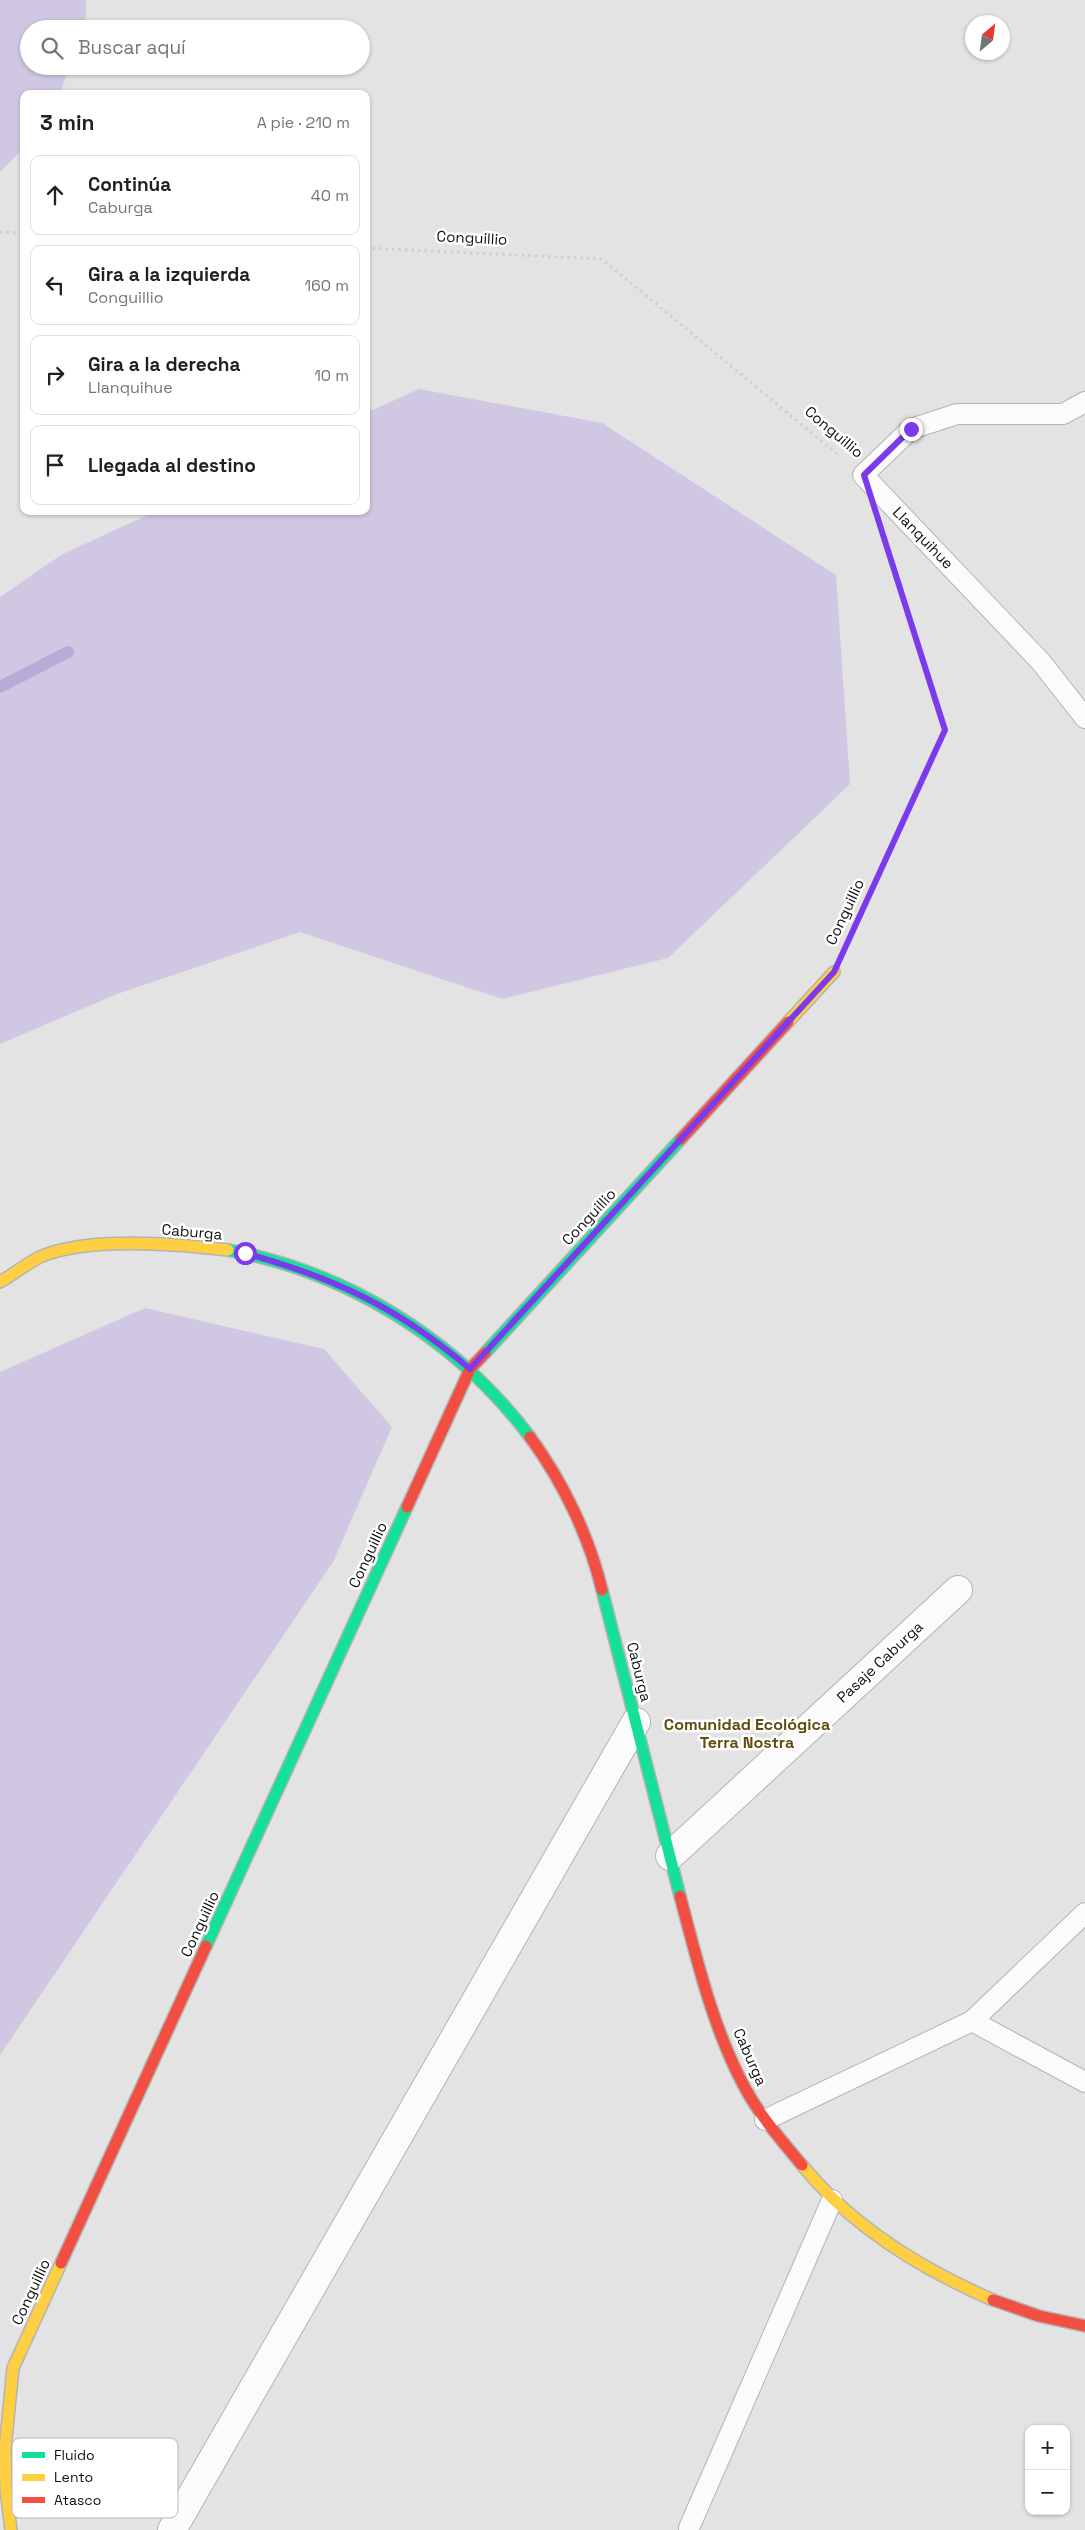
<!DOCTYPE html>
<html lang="es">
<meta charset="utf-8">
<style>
:root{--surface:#fff;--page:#f6f6f6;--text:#202124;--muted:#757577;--line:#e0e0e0}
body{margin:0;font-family:"Space Grotesk",sans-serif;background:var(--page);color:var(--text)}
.controls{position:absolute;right:15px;bottom:15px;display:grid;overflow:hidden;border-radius:10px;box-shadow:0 1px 4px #0004}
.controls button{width:45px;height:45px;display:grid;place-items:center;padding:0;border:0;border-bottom:1px solid var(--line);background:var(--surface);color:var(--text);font:25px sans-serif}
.compass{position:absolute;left:965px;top:15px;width:45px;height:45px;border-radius:50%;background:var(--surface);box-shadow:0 1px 4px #0004;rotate:29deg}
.stop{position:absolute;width:15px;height:15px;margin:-11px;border:4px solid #7c3aed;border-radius:50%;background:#fff}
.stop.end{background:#7c3aed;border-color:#fff;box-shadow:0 1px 5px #0008}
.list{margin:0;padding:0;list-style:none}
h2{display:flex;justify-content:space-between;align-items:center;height:65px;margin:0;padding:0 20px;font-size:21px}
h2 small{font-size:16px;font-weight:400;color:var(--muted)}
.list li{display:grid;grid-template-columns:32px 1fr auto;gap:15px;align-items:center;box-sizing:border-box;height:80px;margin:0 10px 10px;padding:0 10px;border:1px solid var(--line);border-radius:10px}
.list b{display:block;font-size:19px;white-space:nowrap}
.list p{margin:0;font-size:16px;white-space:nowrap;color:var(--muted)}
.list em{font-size:16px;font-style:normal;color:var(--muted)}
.icon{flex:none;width:28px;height:28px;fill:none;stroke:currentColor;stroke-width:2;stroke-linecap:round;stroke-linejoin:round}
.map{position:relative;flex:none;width:1085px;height:2530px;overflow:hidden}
.search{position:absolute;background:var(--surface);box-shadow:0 1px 4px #0004;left:20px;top:20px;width:350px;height:55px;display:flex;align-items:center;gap:12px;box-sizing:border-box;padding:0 18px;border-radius:28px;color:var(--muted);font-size:19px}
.panel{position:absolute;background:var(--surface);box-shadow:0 1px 4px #0004;left:20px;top:90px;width:350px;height:425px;border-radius:10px}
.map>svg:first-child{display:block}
</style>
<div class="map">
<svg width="1085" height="2530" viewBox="0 0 1085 2530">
<rect width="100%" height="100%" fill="#e3e3e4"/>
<g fill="#d0c8e2">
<path d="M 0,0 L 86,0 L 86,16 L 82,29 L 29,29 L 29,66 L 69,66 L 60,94 L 24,94 L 24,147 L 0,172 Z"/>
<path d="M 419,389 L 602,423 L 836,575 L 850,784 L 668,958 L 502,999 L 300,932 L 117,994 L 0,1044 L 0,597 L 61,555 L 156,511 L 366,511 L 366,413 Z"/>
<path d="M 145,1308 L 324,1349 L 392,1427 L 333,1562 L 0,2055 L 0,1372 Z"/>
</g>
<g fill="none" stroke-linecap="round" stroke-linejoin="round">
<path stroke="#b9aad7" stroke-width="12" d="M 0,687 L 68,652"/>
<g stroke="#b4b4b5" stroke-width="22">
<g id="lane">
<path d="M 1085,402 L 1063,414 L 957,414 L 911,429 L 863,475 L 1041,662 L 1085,718"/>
<path d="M 972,2021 L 1085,2082"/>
<path d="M 765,2120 L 972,2021 L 1085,1913"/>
<path d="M 689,2528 L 832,2200"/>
</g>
</g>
<g stroke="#b4b4b5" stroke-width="30">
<g id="street">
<path d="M 670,1856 L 958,1590"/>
<path d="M 172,2530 L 636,1722"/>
</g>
</g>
<g stroke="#b4b4b5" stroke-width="14">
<g id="fast">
<path d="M 228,1250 C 348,1272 457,1340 530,1437"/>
<path d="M 485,1353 L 681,1139"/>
<path d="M 602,1590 L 680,1896"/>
<path d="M 206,1946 L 407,1507"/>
</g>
</g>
<g stroke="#b4b4b5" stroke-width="14">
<g id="slow">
<path d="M 788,1022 L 834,972"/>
<path d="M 0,1282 C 14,1274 27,1263 42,1256 C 91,1236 177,1244 228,1250"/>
<path d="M 802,2165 C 852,2227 921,2269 993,2300"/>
<path d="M 11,2530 L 6,2489 L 5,2449 L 13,2368 L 61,2263"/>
</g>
</g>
<g stroke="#b4b4b5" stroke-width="14">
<g id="jam">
<path d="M 681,1139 L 788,1022"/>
<path d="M 530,1437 C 563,1482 589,1536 602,1590"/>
<path d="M 407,1507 L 470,1369 L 485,1353"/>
<path d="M 680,1896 C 697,1960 713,2029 745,2088 C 760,2116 782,2141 802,2165"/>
<path d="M 61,2263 L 206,1946"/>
<path d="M 993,2300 L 1039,2316 L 1085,2326"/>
</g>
</g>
<g stroke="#cfcfd0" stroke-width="3" stroke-dasharray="2.5 4" stroke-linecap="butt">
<path d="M 0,232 L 24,233"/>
<path d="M 366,248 L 602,259 L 837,454"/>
<path d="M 849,940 L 945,730 L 888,552"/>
</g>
<use href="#lane" stroke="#fbfbfb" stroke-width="20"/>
<use href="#street" stroke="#fbfbfb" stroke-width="28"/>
<use href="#fast" stroke="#16e098" stroke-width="11"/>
<use href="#slow" stroke="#ffcf43" stroke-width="11"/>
<use href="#jam" stroke="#f24e42" stroke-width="11"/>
</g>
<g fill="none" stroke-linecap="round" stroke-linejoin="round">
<path stroke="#7c3aed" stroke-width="6" d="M 245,1253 C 335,1278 399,1308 470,1369 L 834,972 L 945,730 L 864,475 L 911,429"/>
</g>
<g text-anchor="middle" stroke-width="5" stroke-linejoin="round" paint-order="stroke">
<g font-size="15" fill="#101011" stroke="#fff">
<text transform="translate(472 238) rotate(3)" y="5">Conguillio</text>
<text transform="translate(834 432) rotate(40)" y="5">Conguillio</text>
<text transform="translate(923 538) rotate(46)" y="5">Llanquihue</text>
<text transform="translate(845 912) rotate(-65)" y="5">Conguillio</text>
<text transform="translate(589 1217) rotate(-47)" y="5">Conguillio</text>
<text transform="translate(192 1232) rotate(5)" y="5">Caburga</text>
<text transform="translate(368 1555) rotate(-65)" y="5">Conguillio</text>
<text transform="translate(880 1662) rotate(-43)" y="5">Pasaje Caburga</text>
<text transform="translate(639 1672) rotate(76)" y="5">Caburga</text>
<text transform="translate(200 1924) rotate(-65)" y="5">Conguillio</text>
<text transform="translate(750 2057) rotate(66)" y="5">Caburga</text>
<text transform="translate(31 2292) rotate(-65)" y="5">Conguillio</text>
</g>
<g font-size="16" font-weight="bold" fill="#604c0f" stroke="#fff">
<text x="747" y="1730">Comunidad Ecológica<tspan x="747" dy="18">Terra Nostra</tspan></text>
</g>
</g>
<rect x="12" y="2438" width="166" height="80" rx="8" fill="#fff" stroke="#b7b7b8" stroke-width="1"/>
<rect x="22" y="2452" width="23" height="6" fill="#16e098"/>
<rect x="22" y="2474" width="23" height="7" fill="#ffcf43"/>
<rect x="22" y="2497" width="23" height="6" fill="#f24e42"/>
<g font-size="14" fill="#101011">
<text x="54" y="2460">Fluido</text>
<text x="54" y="2482">Lento</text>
<text x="54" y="2505">Atasco</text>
</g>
</svg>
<div class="controls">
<button>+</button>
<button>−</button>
</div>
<svg class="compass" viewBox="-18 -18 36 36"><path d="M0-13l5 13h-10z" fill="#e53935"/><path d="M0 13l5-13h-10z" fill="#757577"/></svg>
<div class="stop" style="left:245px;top:1253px"></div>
<div class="stop end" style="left:911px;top:429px"></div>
<div class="search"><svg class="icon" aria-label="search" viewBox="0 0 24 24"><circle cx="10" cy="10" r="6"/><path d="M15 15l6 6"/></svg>Buscar aquí</div>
<section class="panel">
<h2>3 min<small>A pie · 210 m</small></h2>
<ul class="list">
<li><svg class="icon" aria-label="ahead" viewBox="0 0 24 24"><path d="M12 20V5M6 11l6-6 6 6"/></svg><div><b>Continúa</b><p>Caburga</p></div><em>40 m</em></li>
<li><svg class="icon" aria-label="left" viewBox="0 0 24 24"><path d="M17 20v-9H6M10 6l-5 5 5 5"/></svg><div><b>Gira a la izquierda</b><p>Conguillio</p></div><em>160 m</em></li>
<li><svg class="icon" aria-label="right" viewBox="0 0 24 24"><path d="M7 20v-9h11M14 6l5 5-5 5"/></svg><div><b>Gira a la derecha</b><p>Llanquihue</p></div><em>10 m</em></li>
<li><svg class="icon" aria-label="arrive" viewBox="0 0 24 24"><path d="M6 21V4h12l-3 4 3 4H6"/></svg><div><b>Llegada al destino</b></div></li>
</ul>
</section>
</div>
